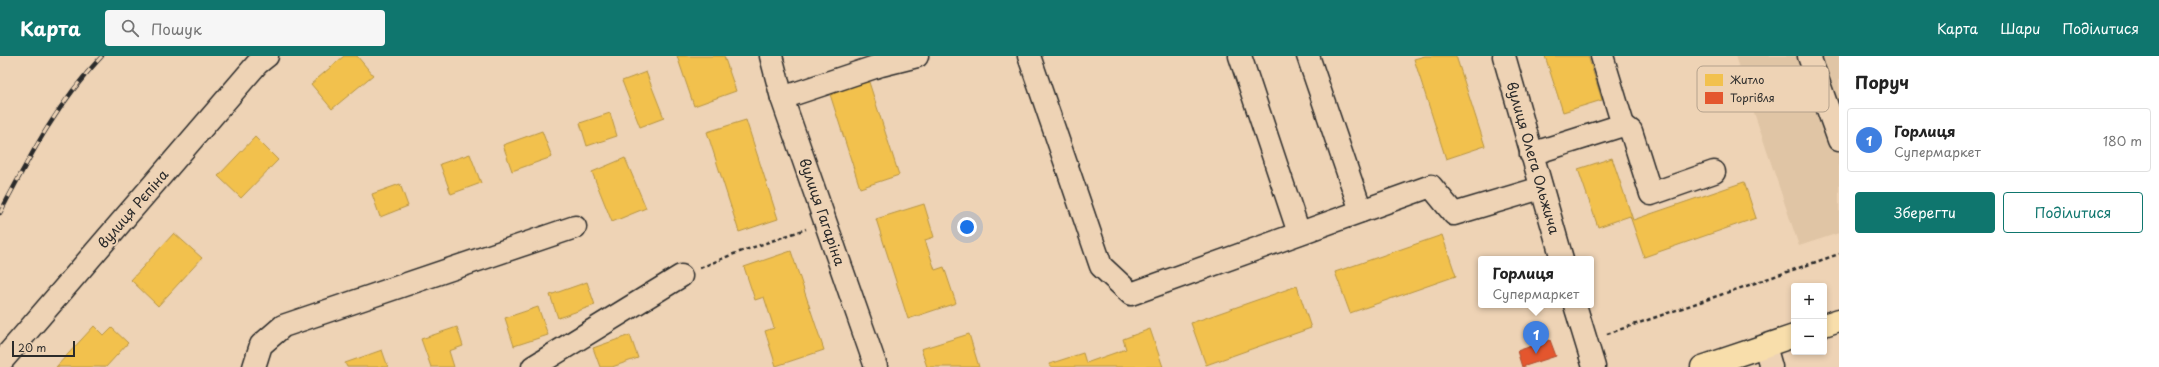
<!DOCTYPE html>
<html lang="uk">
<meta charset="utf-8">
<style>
:root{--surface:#fff;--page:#f6f6f6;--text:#222;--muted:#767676;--line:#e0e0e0;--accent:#0f766e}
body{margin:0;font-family:"Playpen Sans",sans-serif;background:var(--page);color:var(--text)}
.controls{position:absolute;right:12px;bottom:12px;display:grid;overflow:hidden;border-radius:4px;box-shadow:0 2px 6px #0003}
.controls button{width:36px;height:36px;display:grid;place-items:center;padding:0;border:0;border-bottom:1px solid var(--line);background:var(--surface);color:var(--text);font:20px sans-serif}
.scale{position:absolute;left:12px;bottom:10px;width:63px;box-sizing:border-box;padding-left:4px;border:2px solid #2b2b2b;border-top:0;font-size:11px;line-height:14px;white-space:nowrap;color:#2b2b2b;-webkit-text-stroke:3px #eed3b5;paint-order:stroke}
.you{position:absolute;left:967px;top:171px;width:14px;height:14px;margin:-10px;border:3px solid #fff;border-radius:50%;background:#1a73e8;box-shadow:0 0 0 6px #1a73e833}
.badge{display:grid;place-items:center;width:26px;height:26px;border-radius:50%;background:var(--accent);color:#fff;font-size:13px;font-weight:700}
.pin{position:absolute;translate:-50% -33px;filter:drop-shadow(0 1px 2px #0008)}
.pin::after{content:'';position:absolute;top:21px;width:14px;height:12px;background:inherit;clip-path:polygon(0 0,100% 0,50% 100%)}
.popup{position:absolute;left:1478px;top:200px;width:116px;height:52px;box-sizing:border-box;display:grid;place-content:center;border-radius:4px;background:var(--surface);filter:drop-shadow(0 1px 3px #0005);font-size:13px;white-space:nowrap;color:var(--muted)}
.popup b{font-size:15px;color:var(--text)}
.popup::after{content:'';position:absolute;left:50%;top:100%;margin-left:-8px;border:8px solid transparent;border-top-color:var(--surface)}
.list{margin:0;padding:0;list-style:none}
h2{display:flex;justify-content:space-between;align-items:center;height:52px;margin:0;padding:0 16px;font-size:17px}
h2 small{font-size:13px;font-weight:400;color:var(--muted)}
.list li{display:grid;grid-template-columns:26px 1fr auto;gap:12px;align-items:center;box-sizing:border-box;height:64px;margin:0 8px 8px;padding:0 8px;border:1px solid var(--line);border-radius:4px}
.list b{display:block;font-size:15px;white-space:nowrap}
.list p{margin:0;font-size:13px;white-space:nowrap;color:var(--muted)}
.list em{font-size:13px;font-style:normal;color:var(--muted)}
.actions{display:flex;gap:8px;padding:12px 16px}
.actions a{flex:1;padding:9px 0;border:1px solid var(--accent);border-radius:4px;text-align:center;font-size:14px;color:var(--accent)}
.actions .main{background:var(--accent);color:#fff}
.icon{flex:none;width:22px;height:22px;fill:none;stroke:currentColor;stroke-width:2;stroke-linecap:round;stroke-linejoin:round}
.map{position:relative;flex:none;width:1839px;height:311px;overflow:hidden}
header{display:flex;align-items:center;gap:24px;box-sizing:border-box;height:56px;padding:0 20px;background:var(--accent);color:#fff}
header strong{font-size:19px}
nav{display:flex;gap:22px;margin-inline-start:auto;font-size:14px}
.search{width:280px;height:36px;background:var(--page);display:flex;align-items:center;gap:10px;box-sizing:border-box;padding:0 14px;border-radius:4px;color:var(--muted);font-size:15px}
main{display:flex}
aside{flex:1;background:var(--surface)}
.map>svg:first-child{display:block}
</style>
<header>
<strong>Карта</strong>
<div class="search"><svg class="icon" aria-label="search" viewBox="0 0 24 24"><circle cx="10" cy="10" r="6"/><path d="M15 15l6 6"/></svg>Пошук</div>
<nav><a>Карта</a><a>Шари</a><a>Поділитися</a></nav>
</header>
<main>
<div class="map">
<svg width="1839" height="311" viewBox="0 0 1839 311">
<rect width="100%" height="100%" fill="#eed3b5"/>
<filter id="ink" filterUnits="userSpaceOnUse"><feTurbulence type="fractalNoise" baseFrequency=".025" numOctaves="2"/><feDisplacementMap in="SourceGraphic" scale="8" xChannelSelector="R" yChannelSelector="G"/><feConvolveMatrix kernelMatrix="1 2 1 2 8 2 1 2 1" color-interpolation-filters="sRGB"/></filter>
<g filter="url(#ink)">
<path fill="#e0c5a5" d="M 1735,0 L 1839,0 L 1839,177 L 1799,190 Z"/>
<g fill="#f2c14e" stroke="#b69444">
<path d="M 344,0 L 357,0 L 373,19 L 332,53 L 311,28 Z"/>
<path d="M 677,0 L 724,0 L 736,35 L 694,50 Z"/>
<path d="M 1425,0 L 1456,0 L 1485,90 L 1446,103 L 1414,3 Z"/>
<path d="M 1545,0 L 1588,0 L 1602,44 L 1563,56 Z"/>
<path d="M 646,16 L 664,62 L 640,71 L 622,25 Z"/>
<path d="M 867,20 L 899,119 L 860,132 L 828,32 Z"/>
<path d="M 610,57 L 617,80 L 587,90 L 580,67 Z"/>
<path d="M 746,64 L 778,163 L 739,176 L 707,76 Z"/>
<path d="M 542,75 L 552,101 L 512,115 L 503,89 Z"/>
<path d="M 255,81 L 278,104 L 241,142 L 218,120 Z"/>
<path d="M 470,98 L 481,127 L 451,138 L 440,108 Z"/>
<path d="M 625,102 L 646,152 L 612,166 L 592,116 Z"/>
<path d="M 1612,102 L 1633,164 L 1744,126 L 1756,162 L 1644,201 L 1630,160 L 1598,171 L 1578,113 Z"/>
<path d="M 400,128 L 408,150 L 380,161 L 372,138 Z"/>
<path d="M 924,148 L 934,181 L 925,184 L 935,214 L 944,211 L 956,247 L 908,263 L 876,163 Z"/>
<path d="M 174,177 L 202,202 L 158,250 L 131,224 Z"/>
<path d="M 1442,179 L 1456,220 L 1350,257 L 1335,216 Z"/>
<path d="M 791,195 L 824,294 L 776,310 L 765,275 L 774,272 L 764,241 L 755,244 L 744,211 Z"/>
<path d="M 587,226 L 595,249 L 558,262 L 550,239 Z"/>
<path d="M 1297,230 L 1311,272 L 1206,309 L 1191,267 Z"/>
<path d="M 538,251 L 548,279 L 514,290 L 505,262 Z"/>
<path d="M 94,270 L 104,280 L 112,272 L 128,287 L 106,311 L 56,311 Z"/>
<path d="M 457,271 L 463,290 L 449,295 L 454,311 L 431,311 L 421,283 Z"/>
<path d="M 1150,273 L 1163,311 L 1050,311 L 1049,308 L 1083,297 L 1086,307 L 1126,293 L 1123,283 Z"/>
<path d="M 969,278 L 979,311 L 927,311 L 921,293 Z"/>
<path d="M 630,279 L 638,302 L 612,311 L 600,311 L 593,292 Z"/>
<path d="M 382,294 L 388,311 L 347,311 L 345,307 Z"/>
</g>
<path fill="#e4572e" stroke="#ac4a2d" d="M 1550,284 L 1556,300 L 1522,311 L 1517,295 Z"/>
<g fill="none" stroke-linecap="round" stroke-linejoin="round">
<g stroke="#2b2b2b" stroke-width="25">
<g id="minor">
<path d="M 771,0 L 782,42 L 876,311"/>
<path d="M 1029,0 L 1101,210 L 1131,238 L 1431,130 L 1454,158 L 1541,132"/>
<path d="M 1240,0 L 1299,177"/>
<path d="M 1308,0 L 1361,155"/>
<path d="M 1504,0 L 1562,203"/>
<path d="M 1809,0 L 1839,84"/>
<path d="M 782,42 L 881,9 L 917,0"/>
<path d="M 1623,69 L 1631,75 L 1651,138 L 1714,116"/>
<path d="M 1531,98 L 1623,69 L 1602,0"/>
<path d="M 1575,249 L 1594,311"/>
<path d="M 1765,290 L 1771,311"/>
<path d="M 0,307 L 257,8 L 267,0"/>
<path d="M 254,311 L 261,289 L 283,270 L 575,171"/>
<path d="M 533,311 L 681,220"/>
</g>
</g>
<g stroke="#2b2b2b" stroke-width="25">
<g id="major">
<path d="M 1824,269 L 1839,264"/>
<path d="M 1702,311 L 1794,280"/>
</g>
</g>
<g stroke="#2b2b2b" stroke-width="2.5" stroke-dasharray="4 3" stroke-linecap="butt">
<path d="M 700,212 L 731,199 L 806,173"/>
<path d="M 1607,278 L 1839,198"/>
</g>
<use href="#minor" stroke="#eed3b5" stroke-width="22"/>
<use href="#major" stroke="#f8deab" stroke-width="22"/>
<g stroke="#2b2b2b" stroke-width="4.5">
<path id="rail" d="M 0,157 C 31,98 56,49 102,0"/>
</g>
<use href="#rail" stroke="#eed3b5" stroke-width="3" stroke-dasharray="9" stroke-linecap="butt"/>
</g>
</g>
<g text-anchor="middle" stroke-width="4" stroke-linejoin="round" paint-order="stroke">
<g font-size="14" fill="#2b2b2b" stroke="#eed3b5">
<text transform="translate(1533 102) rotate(74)" y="5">вулиця Олега Ольжича</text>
<text transform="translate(133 153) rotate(-49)" y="5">вулиця Рєпіна</text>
<text transform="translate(822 156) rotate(71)" y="5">вулиця Гагаріна</text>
</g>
</g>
<rect x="1697" y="10" width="132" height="46" rx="6" fill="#eed3b5" stroke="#b4a18c" stroke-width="1"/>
<rect x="1705" y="18" width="18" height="12" fill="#f2c14e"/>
<rect x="1705" y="36" width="18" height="12" fill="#e4572e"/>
<g font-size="11" fill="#2b2b2b">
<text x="1730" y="28">Житло</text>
<text x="1730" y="46">Торгівля</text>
</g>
</svg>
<div class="controls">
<button>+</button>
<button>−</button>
</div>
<div class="scale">20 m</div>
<div class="you"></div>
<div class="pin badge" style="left:1536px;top:298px;background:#3f7fe0">1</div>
<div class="popup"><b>Горлиця</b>Супермаркет</div>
</div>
<aside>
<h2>Поруч<small></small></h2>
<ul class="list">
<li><span class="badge" style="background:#3f7fe0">1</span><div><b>Горлиця</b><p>Супермаркет</p></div><em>180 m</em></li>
</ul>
<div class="actions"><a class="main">Зберегти</a><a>Поділитися</a></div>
</aside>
</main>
